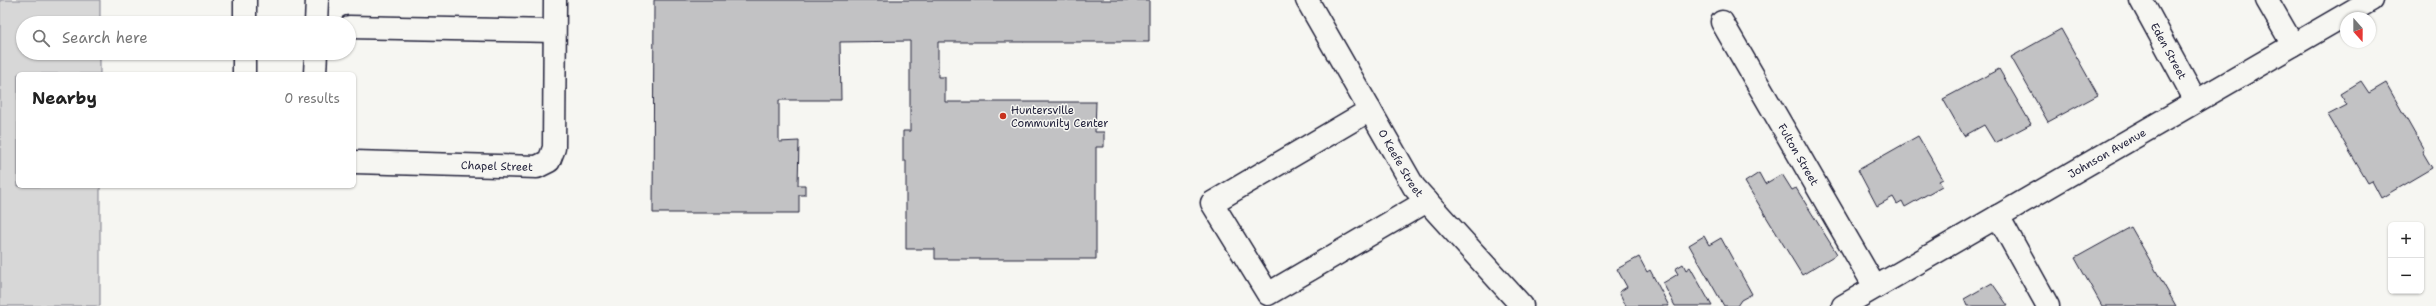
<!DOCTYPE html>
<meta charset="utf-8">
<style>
:root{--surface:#fff;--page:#f2f2f2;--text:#222;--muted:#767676;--line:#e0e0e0}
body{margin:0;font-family:"Shantell Sans",sans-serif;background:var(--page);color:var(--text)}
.controls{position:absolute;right:12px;bottom:12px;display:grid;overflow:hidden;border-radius:6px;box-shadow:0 1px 3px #0004}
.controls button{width:36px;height:36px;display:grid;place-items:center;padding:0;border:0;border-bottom:1px solid var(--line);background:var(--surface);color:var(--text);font:20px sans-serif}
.compass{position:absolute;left:2340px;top:12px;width:36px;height:36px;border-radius:50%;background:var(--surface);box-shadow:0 1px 3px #0004;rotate:159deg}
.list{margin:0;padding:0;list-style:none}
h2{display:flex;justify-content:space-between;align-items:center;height:52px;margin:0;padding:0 16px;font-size:17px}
h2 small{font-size:13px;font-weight:400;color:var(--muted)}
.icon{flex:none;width:22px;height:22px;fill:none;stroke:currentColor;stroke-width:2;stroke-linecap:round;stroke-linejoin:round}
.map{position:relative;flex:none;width:2436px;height:306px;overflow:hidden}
.search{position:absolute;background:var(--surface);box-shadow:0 1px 3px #0004;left:16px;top:16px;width:340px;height:44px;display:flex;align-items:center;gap:10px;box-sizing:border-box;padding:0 14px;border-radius:22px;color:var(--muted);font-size:15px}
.panel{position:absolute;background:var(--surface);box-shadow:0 1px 3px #0004;left:16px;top:72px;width:340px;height:116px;border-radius:6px}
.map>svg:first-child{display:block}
</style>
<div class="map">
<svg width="2436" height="306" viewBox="0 0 2436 306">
<rect width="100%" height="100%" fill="#f6f6f2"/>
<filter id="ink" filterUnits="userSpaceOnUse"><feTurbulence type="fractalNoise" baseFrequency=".025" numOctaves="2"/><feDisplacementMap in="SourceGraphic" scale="8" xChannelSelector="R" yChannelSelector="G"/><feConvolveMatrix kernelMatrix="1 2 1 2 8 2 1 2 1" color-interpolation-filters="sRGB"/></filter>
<g filter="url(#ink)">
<path fill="#d7d7d7" stroke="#7c7c89" d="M 0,0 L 100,0 L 100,23 L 23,23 L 23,53 L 100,53 L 100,74 L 18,74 L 18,186 L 100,186 L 100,306 L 0,306 Z"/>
<g fill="#c2c2c4" stroke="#22223b">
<path d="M 654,0 L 1149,0 L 1149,42 L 938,42 L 938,77 L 945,77 L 945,102 L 1096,102 L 1095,132 L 1104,132 L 1104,147 L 1096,147 L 1096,259 L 935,259 L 935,249 L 906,249 L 906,161 L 903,161 L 903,131 L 910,131 L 910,41 L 840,42 L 841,100 L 779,100 L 779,142 L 799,141 L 798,185 L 805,185 L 805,195 L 799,195 L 799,213 L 653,213 Z"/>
<path d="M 2061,29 L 2098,95 L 2048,122 L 2011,57 Z"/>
<path d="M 1999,69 L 2031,124 L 1995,143 L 1984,125 L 1964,136 L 1943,99 Z"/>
<path d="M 2361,81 L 2369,93 L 2386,83 L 2424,150 L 2422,151 L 2432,168 L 2381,198 L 2372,181 L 2368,183 L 2328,115 L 2347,105 L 2340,94 Z"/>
<path d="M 1918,136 L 1943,179 L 1939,181 L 1942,186 L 1905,207 L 1902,201 L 1897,204 L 1893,197 L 1877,206 L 1858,170 Z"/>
<path d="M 1759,173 L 1765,184 L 1782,174 L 1792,190 L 1796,188 L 1837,254 L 1802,275 L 1745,182 Z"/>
<path d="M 2131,227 L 2176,306 L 2102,306 L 2075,258 Z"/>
<path d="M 1704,236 L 1709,245 L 1721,238 L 1752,294 L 1741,300 L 1737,306 L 1724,306 L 1689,245 Z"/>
<path d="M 1639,257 L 1647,272 L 1650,270 L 1669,306 L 1626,306 L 1619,292 L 1627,287 L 1617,269 Z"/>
<path d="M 1683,264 L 1686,270 L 1690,267 L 1712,306 L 1675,306 L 1663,283 L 1678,274 L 1675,269 Z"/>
<path d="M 1992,283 L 2008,306 L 1967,306 L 1964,299 Z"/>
</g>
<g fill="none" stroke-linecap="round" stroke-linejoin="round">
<g stroke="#22223b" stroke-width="25">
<g id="lane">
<path d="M 2267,0 L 2293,45"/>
<path d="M 245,23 L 245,0"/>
<path d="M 316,23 L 317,0"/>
<path d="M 349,27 L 554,31"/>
<path d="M 244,74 L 244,53"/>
<path d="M 315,74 L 316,53"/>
<path d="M 1370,110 L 1212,203 L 1268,294 L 1427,201"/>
<path id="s1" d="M 354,162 L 537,167 L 549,161 L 554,148 L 555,0"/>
<path d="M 1998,216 L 2048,306"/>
</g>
</g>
<g stroke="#22223b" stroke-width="25">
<g id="street">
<path id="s2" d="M 1307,0 L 1414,187 L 1522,306"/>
<path id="s3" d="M 2141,0 L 2196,101"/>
<path id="s4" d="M 1722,22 L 1875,287"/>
<path id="s5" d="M 1843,306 L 2371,0"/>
</g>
</g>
<use href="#lane" stroke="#f6f6f2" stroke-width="22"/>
<use href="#street" stroke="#f6f6f2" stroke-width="22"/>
</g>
</g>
<circle fill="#c8321e" stroke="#f6f6f2" stroke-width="1.5" cx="1003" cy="116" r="4"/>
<g text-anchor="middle" stroke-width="3" stroke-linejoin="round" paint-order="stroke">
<g font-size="11" fill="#22223b" stroke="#f6f6f2">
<text dy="4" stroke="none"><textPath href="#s3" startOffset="58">Eden Street</textPath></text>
<text dy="4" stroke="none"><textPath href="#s5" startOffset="305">Johnson Avenue</textPath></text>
<text dy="4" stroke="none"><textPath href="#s4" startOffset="153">Fulton Street</textPath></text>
<text dy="4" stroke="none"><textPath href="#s2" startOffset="188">O Keefe Street</textPath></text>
<text dy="4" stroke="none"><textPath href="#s1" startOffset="143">Chapel Street</textPath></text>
</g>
<g font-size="11" fill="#22223b" stroke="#f6f6f2" text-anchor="start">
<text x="1011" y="114">Huntersville<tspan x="1011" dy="13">Community Center</tspan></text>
</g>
</g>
</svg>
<div class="controls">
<button>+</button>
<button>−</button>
</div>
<svg class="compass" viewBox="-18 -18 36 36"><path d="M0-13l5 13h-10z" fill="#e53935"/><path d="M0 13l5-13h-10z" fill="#767676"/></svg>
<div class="search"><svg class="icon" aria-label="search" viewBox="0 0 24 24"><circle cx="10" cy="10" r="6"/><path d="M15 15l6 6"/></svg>Search here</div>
<section class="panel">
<h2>Nearby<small>0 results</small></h2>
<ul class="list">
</ul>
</section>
</div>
